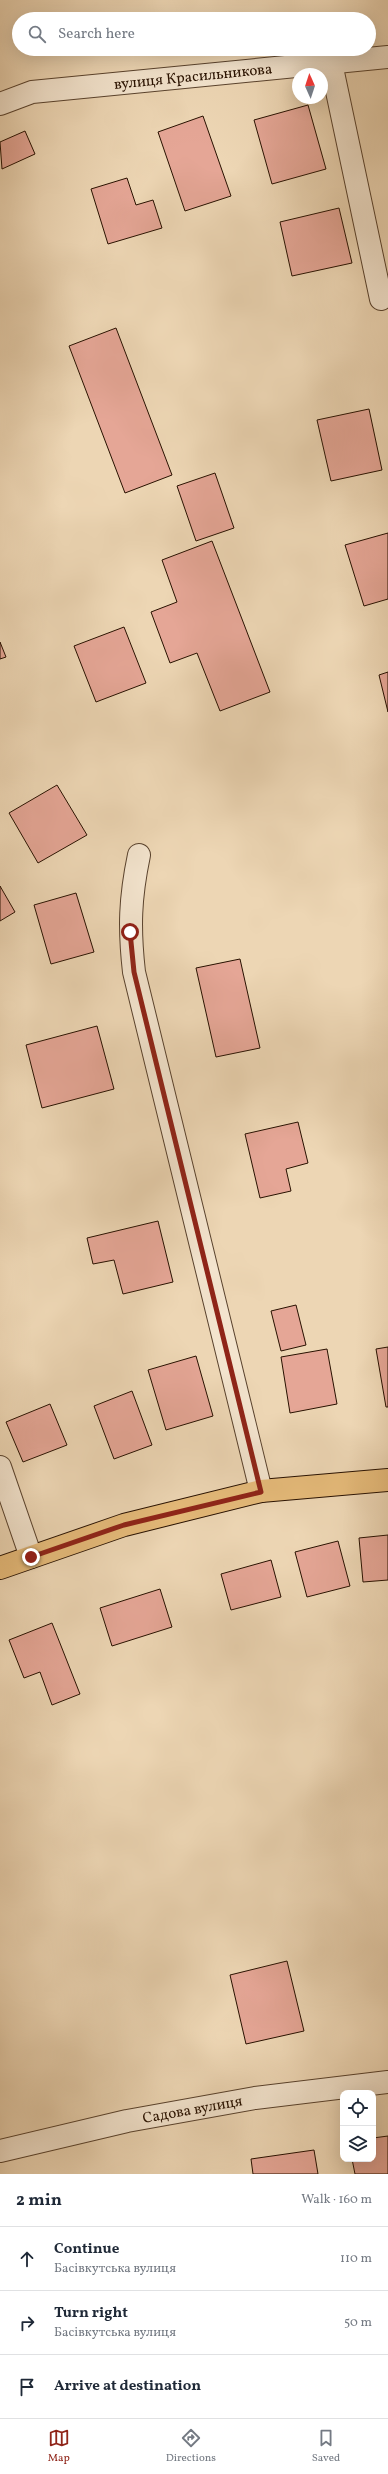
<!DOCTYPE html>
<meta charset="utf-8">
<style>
:root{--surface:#fff;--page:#f2f2f3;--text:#1f2937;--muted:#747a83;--line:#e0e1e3;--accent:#8f2418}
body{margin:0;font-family:Vollkorn,serif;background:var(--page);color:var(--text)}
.controls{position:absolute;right:12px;bottom:12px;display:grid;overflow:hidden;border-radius:8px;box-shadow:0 4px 16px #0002}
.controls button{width:36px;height:36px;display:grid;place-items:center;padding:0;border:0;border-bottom:1px solid var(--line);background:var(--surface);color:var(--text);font:20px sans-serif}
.compass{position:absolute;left:292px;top:68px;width:36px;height:36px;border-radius:50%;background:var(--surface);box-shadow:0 4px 16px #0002;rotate:357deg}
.stop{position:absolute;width:12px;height:12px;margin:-9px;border:3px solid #8f2418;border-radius:50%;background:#fff}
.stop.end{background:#8f2418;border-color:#fff;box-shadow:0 1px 4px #0008}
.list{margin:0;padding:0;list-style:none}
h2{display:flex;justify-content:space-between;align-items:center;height:52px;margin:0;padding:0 16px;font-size:17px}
h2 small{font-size:13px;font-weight:400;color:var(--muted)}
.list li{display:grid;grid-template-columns:26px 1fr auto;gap:12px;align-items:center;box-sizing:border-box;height:64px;padding:0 16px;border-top:1px solid var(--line)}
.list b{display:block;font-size:15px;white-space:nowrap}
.list p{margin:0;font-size:13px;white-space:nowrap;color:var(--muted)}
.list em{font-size:13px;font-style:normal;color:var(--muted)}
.icon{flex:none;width:22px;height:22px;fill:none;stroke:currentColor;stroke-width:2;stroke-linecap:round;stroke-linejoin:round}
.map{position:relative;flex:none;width:388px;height:2174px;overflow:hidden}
.search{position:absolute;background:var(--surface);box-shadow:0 4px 16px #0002;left:12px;right:12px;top:12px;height:44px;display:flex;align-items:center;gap:10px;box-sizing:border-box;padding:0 14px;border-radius:22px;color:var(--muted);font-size:15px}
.sheet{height:244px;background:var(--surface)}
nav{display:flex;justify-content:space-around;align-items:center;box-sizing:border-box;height:56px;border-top:1px solid var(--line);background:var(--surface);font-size:11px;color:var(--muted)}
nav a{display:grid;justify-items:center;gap:2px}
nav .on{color:var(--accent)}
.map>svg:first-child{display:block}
</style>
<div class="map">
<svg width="388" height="2174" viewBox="0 0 388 2174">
<rect width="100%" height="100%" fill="#edd6b4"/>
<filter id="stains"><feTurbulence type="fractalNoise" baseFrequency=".005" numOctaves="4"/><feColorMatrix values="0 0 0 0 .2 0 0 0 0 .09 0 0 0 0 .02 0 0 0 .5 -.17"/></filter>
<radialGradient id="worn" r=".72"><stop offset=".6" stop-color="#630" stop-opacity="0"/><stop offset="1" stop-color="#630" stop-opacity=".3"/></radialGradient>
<g fill="#e5a696" stroke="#281100">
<path d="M 308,105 L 326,169 L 272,184 L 254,120 Z"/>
<path d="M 203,116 L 231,196 L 185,211 L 158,132 Z"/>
<path d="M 25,131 L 35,154 L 2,169 L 0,142 Z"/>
<path d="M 127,178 L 136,205 L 153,200 L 162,228 L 108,244 L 91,189 Z"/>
<path d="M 339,208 L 352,263 L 292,276 L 280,222 Z"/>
<path d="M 116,328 L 172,475 L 125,493 L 69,346 Z"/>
<path d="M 369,409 L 382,470 L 331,481 L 317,420 Z"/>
<path d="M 215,473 L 234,528 L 196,541 L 177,486 Z"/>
<path d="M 388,533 L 388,599 L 364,606 L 345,545 Z"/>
<path d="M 212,541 L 270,692 L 220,711 L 197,653 L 170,663 L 151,612 L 177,602 L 162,560 Z"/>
<path d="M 124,627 L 146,683 L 96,702 L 74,646 Z"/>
<path d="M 0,642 L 6,657 L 0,659 Z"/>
<path d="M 388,672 L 388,712 L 379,675 Z"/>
<path d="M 57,785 L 87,835 L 38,863 L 9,813 Z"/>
<path d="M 0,886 L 15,912 L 0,921 Z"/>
<path d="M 76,893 L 94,952 L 51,964 L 34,905 Z"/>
<path d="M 240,959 L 260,1048 L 216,1057 L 196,968 Z"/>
<path d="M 97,1026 L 114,1089 L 42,1108 L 26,1045 Z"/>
<path d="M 298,1122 L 308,1163 L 286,1169 L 291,1191 L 260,1198 L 245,1134 Z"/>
<path d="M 158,1221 L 173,1282 L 123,1294 L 114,1260 L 93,1264 L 87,1238 Z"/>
<path d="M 296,1305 L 306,1345 L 281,1351 L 271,1311 Z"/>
<path d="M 388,1347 L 388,1407 L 386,1407 L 376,1349 Z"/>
<path d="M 327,1349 L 337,1404 L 290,1413 L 281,1357 Z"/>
<path d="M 196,1356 L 213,1416 L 166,1430 L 148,1370 Z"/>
<path d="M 132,1391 L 152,1445 L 114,1459 L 94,1406 Z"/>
<path d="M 50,1404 L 67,1445 L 23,1462 L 6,1422 Z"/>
<path d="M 388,1535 L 388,1580 L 363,1582 L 359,1538 Z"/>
<path d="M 338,1541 L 350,1586 L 307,1597 L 295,1552 Z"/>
<path d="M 271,1560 L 281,1597 L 231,1610 L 221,1574 Z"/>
<path d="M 160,1589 L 172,1627 L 112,1646 L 100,1608 Z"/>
<path d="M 52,1623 L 80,1694 L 52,1705 L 40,1672 L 24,1678 L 9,1640 Z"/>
<path d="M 287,1961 L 304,2031 L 246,2044 L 230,1975 Z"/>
<path d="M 388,2136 L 388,2174 L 355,2174 L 352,2159 L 373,2159 L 373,2138 Z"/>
<path d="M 314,2150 L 318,2174 L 253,2174 L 251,2159 Z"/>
</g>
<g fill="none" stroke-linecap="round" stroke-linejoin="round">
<g stroke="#59422d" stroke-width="24">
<g id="minor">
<path d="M 331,63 L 381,299"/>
<path id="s1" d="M 0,104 L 32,92 L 388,57"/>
<path d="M 139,855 C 130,898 129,928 134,972 L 261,1491"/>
<path d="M 0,1467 L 31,1557"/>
<path id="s2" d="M 0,2151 L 127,2121 L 255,2098 L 388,2082"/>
</g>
</g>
<g stroke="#281100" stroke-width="24">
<path id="major" d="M 0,1568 L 124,1525 L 261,1491 L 388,1480"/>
</g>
<use href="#minor" stroke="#f3e4ce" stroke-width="22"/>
<use href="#major" stroke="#e6bb7a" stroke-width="22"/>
</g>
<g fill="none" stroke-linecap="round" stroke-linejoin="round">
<path stroke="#8f2418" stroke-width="5" d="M 31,1557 L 124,1525 L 261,1492 L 134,972 L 130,932"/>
</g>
<g text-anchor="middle" stroke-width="4" stroke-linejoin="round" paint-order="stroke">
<g font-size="15" fill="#281100" stroke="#f3e4ce">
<text dy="5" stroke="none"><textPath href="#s1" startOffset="196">вулиця Красильникова</textPath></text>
<text dy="5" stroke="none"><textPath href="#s2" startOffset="197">Садова вулиця</textPath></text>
</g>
</g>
<rect width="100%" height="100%" filter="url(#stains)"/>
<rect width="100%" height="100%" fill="url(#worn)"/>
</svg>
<div class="controls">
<button><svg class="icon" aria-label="locate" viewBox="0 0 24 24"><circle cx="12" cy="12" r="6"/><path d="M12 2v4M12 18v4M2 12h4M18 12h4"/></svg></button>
<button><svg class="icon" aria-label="layers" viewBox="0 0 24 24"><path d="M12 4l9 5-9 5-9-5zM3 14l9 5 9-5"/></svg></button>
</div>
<svg class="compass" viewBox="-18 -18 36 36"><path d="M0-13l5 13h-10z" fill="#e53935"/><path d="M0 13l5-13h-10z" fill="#747a83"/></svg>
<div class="stop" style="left:130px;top:932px"></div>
<div class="stop end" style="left:31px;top:1557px"></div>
<div class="search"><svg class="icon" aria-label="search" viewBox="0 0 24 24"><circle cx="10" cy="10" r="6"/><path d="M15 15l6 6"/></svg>Search here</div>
</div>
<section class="sheet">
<h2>2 min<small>Walk · 160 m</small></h2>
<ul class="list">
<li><svg class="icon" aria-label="ahead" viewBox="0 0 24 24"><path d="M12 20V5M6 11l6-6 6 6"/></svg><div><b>Continue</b><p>Басівкутська вулиця</p></div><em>110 m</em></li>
<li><svg class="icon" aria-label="right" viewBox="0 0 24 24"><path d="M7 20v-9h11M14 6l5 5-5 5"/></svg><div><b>Turn right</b><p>Басівкутська вулиця</p></div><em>50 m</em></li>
<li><svg class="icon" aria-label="arrive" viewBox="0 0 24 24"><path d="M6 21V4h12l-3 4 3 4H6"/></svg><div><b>Arrive at destination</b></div></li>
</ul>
</section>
<nav>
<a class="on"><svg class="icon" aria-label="map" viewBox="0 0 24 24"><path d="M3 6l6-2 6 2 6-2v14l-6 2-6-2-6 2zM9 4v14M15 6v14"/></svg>Map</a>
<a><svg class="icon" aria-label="directions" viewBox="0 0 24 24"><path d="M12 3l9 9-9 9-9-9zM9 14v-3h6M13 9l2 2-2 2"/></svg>Directions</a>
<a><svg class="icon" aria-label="saved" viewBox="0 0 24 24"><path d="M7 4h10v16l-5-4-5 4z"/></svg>Saved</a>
</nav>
